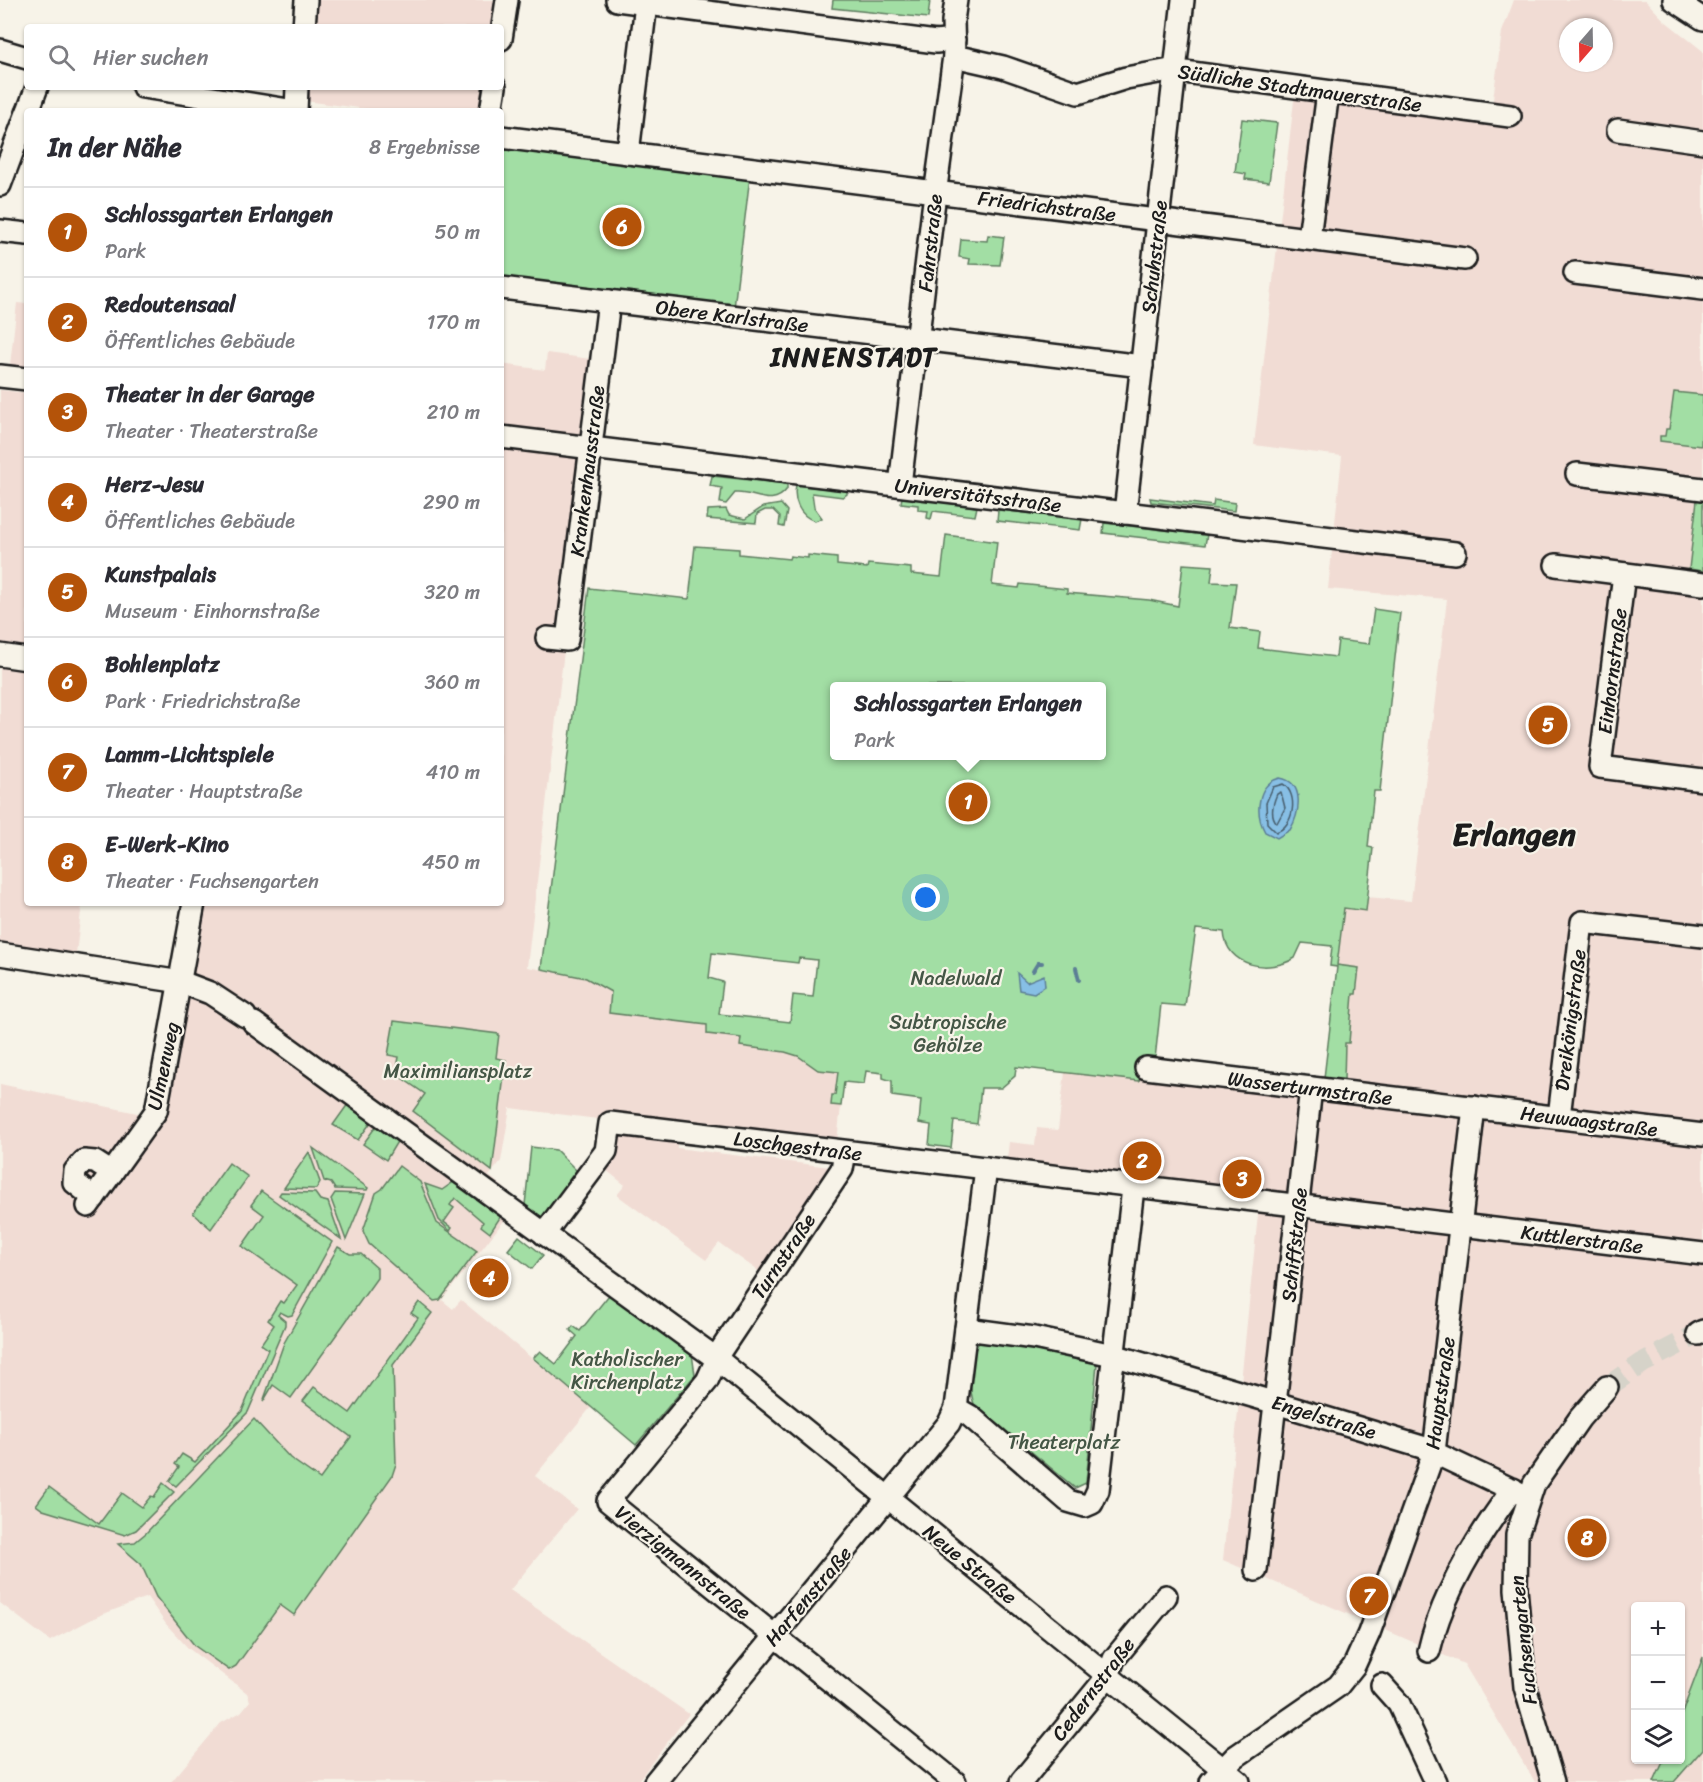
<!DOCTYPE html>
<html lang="de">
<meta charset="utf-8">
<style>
:root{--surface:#fff;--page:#f7f7f7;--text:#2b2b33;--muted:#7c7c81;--line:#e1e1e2;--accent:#b45309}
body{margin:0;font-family:Sriracha,sans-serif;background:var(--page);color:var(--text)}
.controls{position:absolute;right:18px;bottom:18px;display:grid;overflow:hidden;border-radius:6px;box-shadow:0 2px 4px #0004}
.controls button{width:54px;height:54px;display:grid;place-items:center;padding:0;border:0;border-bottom:2px solid var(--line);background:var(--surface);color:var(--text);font:30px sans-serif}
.compass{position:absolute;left:1559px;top:18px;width:54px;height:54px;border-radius:50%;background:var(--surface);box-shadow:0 2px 4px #0004;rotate:200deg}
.you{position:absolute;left:926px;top:898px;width:21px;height:21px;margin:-15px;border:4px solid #fff;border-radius:50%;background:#1a73e8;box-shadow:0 0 0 9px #1a73e833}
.badge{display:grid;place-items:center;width:39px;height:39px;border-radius:50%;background:var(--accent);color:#fff;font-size:20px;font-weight:700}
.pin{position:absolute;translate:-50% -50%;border:3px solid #fff;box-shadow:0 2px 6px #0006}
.popup{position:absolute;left:830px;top:682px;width:276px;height:78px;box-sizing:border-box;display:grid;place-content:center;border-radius:6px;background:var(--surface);filter:drop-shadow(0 2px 4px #0005);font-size:20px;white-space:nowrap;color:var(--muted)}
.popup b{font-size:22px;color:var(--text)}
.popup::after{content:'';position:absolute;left:50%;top:100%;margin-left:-12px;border:12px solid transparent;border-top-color:var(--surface)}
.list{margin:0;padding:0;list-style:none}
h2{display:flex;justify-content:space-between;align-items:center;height:78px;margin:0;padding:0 24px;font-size:26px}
h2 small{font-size:20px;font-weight:400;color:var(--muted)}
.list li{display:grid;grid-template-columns:39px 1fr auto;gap:18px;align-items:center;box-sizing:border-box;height:90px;padding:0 24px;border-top:2px solid var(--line)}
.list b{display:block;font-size:22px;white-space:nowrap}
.list p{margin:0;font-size:20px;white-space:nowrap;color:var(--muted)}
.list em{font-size:20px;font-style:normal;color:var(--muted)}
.icon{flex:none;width:33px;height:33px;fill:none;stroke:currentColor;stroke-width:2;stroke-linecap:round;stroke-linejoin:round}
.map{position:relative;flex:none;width:1703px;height:1782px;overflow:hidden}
.search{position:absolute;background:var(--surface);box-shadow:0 2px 4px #0004;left:24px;top:24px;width:480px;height:66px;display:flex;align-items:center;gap:15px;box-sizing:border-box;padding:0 21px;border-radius:6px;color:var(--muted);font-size:22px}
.panel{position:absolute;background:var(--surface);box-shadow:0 2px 4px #0004;left:24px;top:108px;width:480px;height:798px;border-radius:6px}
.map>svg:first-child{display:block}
</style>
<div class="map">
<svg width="1703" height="1782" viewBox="0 0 1703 1782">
<rect width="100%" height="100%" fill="#f7f3e8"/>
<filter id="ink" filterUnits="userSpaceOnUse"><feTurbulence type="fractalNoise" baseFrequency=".0167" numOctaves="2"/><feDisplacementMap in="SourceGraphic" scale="12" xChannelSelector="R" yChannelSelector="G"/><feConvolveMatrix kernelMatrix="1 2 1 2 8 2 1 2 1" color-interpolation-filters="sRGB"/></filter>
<g filter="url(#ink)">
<g fill="#f1dcd4" fill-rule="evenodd">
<path d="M 318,0 L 494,0 L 491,27 L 315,27 Z"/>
<path d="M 1514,0 L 1645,0 L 1665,21 L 1703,51 L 1703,1782 L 1535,1782 L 1464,1664 L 1223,1560 L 1259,1204 L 1005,1176 L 1009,1142 L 1035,1145 L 1037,1128 L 1058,1130 L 1065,1072 L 1139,1081 L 1142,1058 L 1315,1080 L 1324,1078 L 1344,908 L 1366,911 L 1367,897 L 1411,901 L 1447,599 L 1328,589 L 1342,456 L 1254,445 L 1296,83 L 1492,107 L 1502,32 ZM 1568,27 L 1604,27 L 1604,63 L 1568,63 ZM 1636,1606 L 1680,1606 L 1680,1760 L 1636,1760 Z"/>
<path d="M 307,87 L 483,87 L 480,111 L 383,111 L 305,101 Z"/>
<path d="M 17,303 L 27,304 L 27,367 L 10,365 Z"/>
<path d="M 547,353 L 598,360 L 527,967 L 586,978 L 611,992 L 610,1013 L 708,1025 L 741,1038 L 740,1046 L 785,1052 L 798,1056 L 818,1070 L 838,1072 L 835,1096 L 831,1105 L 841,1106 L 837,1141 L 829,1148 L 510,1108 L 501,1161 L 489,1176 L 513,1195 L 513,1209 L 442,1300 L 453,1309 L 461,1300 L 591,1407 L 535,1476 L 577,1509 L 510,1590 L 689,1714 L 637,1782 L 171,1782 L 221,1723 L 241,1712 L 250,1701 L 247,1693 L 188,1648 L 166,1624 L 147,1597 L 96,1617 L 50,1641 L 0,1603 L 0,1084 L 142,1114 L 151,1112 L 188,903 L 501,903 L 501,364 L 545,370 Z"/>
<path d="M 0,390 L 27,393 L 27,903 L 82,903 L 75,962 L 0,949 Z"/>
<path d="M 620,1136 L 677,1142 L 677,1148 L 830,1167 L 832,1173 L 764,1275 L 719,1243 L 706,1260 L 617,1195 L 625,1185 L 606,1170 L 618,1153 Z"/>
</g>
<g fill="#a2dea4" stroke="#5f7d60" stroke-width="1.5" fill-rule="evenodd">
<path d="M 833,0 L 930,0 L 928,18 L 832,8 Z"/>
<path d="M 1242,119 L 1277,123 L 1269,182 L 1245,179 L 1246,174 L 1235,172 Z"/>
<path d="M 501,143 L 750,176 L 734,308 L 501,279 Z"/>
<path d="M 988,235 L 1004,237 L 1000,265 L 969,264 L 970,259 L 959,257 L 961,239 L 987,241 Z"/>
<path d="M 1674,392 L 1703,395 L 1701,446 L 1660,441 L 1660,436 L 1665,436 L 1666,429 L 1669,429 Z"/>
<path d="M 712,476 L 787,484 L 787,489 C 773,509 753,491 735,493 L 726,504 L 720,503 L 722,488 L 710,486 Z"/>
<path d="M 796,485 L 847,491 L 847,494 L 843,497 L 812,493 L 814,507 L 822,518 L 815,521 C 799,516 793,500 796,485 Z"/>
<path d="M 902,497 L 977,507 L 975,516 L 933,511 L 931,519 L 927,518 L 928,511 L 918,510 L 918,505 L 901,503 Z"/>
<path d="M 1150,498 L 1213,506 L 1214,500 L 1235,503 L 1234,511 L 1151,502 Z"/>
<path d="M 1697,500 L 1703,501 L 1703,571 L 1689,569 Z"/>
<path d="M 781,504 L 787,511 L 784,527 L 779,526 L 780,517 L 773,510 L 765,510 L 757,514 L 756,523 L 707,519 L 708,510 L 726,509 L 729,515 L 745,519 L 763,507 Z"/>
<path d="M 998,510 L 1082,519 L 1080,530 L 997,521 Z"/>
<path d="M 1104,523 L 1207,535 L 1205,545 L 1103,533 Z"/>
<path d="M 946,535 L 997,542 L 992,585 L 1019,588 L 1020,584 L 1067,589 L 1067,593 L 1149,600 L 1178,606 L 1183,564 L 1213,566 L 1211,582 L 1236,583 L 1230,628 L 1260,632 L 1258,648 L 1336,657 L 1338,640 L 1369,644 L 1374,609 L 1400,613 L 1380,791 L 1374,791 L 1368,847 L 1373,848 L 1366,911 L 1344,908 L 1337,965 L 1359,968 L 1356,994 L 1353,994 L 1349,1043 L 1345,1043 L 1344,1081 L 1324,1078 L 1337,967 L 1330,966 L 1332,946 L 1302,943 L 1295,958 C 1269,974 1226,967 1224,932 L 1196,929 L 1185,1006 L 1161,1004 L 1155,1059 L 1142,1058 L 1139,1081 L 1016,1067 L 1015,1076 L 1001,1088 L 981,1088 L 977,1124 L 954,1121 L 951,1148 L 929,1145 L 931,1125 L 919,1123 L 921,1100 L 892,1096 L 892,1081 L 883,1078 L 883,1073 L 866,1071 L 864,1084 L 844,1082 L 841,1106 L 831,1105 L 832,1095 L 835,1095 L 838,1072 L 818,1070 L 798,1056 L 785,1052 L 740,1046 L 741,1038 L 707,1034 L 707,1025 L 609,1013 L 611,992 L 586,978 L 541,969 L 589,588 L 689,599 L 695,546 L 739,549 L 739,554 L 789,559 L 790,556 L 808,558 L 808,555 L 837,558 L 837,565 L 867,568 L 868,564 L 911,568 L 911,574 L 941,577 ZM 834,686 L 1102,686 L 1102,756 L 834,756 ZM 712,953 L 798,963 L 799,958 L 817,960 L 813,997 L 793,995 L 790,1022 L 719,1014 L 723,982 L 709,978 Z"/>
<path d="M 394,1021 L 499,1034 L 496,1058 L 506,1060 L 492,1171 L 413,1111 L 425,1094 L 396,1074 L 399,1057 L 388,1055 Z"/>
<path d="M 348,1104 L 372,1121 L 358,1140 L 333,1125 Z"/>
<path d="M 377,1125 L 398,1140 L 386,1160 L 363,1144 Z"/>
<path d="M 531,1147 L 556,1150 L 577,1171 L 541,1221 L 527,1214 L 525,1205 Z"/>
<path d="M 313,1148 L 368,1188 L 367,1190 L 335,1189 L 331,1183 L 324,1181 Z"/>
<path d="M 309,1152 L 320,1182 L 316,1189 L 284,1188 Z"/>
<path d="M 229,1163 L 248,1177 L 211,1229 L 193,1213 Z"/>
<path d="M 399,1166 L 420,1182 L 437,1223 L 477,1251 L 440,1300 L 434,1301 L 369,1244 L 363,1231 L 376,1193 L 382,1189 Z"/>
<path d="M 455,1181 L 501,1216 L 490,1233 L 481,1226 L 483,1222 L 455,1198 L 450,1205 L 454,1208 L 444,1222 L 452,1228 L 450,1231 L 439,1220 L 425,1184 L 442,1190 Z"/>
<path d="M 261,1191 L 332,1242 L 292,1315 L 288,1316 L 280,1312 L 278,1315 L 285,1321 L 285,1325 L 248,1412 L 176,1486 L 169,1481 L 179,1467 L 175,1464 L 182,1454 L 195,1462 L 242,1411 L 268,1349 L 261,1344 L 274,1325 L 268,1320 L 280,1301 L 284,1303 L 297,1285 L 242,1246 L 264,1215 L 251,1205 Z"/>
<path d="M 281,1192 L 315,1193 L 320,1200 L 328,1202 L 341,1239 L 279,1195 Z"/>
<path d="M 335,1193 L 365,1194 L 346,1240 L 331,1199 Z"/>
<path d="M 519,1236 L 543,1255 L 532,1269 L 508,1250 Z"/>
<path d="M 338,1247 L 350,1254 L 361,1254 L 377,1268 L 377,1278 L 291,1398 L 273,1385 L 263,1402 L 284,1343 Z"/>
<path d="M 609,1295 L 692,1354 L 695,1375 L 636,1445 L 533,1358 L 540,1351 L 556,1364 L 577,1336 L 570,1330 L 573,1326 L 580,1331 Z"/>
<path d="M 419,1302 L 432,1313 L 393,1365 L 396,1464 L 392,1476 L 294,1615 L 280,1605 L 236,1666 L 229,1670 L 195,1646 L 156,1597 L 141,1564 L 118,1544 L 135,1542 L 146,1533 L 254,1419 L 290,1458 L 320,1479 L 351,1437 L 303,1401 L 314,1387 L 350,1413 L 418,1318 L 411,1313 Z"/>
<path d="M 981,1340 L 1046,1349 L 1097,1364 L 1086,1483 L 1075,1488 L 974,1404 C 968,1387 969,1353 981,1340 Z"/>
<path d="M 163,1483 L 174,1492 L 136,1530 L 125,1535 L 43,1510 L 36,1505 L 49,1487 L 99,1524 L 122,1493 L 142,1507 L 151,1496 L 154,1497 Z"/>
<path d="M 1703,1657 L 1703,1749 L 1674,1782 L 1654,1782 L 1664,1760 L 1680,1760 L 1681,1716 Z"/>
</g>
<g fill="#87bfe5" stroke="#5c7e95" stroke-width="1.5">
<path d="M 1280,778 C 1305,782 1300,813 1290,830 L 1277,838 L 1265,832 C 1255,814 1256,784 1280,778 Z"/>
<path d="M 1017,973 L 1027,982 L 1044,975 L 1045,986 L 1034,993 L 1019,990 Z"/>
</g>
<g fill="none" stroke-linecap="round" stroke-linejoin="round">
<g stroke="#475d6c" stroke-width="1.5">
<path d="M 1283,784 C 1299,794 1294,827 1276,832 L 1267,823 L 1266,803 L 1273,787 Z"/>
<path d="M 1281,792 L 1285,808 L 1277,823 C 1269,815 1273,803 1277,794 Z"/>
</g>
<g stroke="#5c7e95" stroke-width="4">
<path d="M 1076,968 L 1079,980"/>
<path d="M 1033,971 L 1038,963 L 1042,963"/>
</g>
<path stroke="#d6d3c9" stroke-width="21" stroke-dasharray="21 10" stroke-linecap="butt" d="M 1607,1387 L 1642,1363 L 1698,1334"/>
<g stroke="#1c1c1c" stroke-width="26">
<g id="minor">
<path d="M 617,0 L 936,42 L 954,40"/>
<path d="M 1674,0 L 1703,19"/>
<path d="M 304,27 L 306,0"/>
<path d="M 501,39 L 507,0"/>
<path d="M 0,50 L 27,58"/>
<path d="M 954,56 L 1003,67 L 1078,93 L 1126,78 L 1170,70 L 1510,116"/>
<path d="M 143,87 L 295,111"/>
<path d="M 28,111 L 37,87"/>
<path d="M 296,111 L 297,87"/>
<path d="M 491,111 L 495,87"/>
<path d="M 1618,130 L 1703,142"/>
<path d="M 501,137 L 1465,259"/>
<path d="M 628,153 L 646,4"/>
<path d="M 0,185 L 27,113"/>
<path d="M 0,231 L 27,234"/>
<path d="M 1309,238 L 1328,92"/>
<path d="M 1575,273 L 1703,289"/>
<path d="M 501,288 L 1142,366"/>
<path d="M 0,376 L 27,379"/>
<path d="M 501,437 L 1455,553"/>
<path d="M 1577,474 L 1703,489"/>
<path d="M 900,485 L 933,209 L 954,56 L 953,21 L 956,0"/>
<path d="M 1125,513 L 1183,0"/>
<path d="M 1556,565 L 1703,584"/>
<path d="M 1624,574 L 1600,767 L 1703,780"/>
<path d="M 547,638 L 567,640 L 609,301"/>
<path d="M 0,655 L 27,659"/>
<path d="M 0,954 L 181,982 L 210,993 L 245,1016"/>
<path d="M 254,1023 L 717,1359 L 1239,1782"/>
<path d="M 1146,1068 L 1703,1135"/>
<path d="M 1559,1117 L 1582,922 L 1703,936"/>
<path d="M 845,1152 L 842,1169 L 721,1350 L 707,1381 L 608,1501 L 955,1782"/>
<path d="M 94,1198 L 74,1182 L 75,1171 L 84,1161 L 95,1162 L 112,1173"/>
<path d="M 88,1206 L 156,1111 L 194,903"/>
<path d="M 544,1234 L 606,1151 L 610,1123 L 1703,1254"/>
<path d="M 966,1329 L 1034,1338 L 1113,1355 L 1276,1403 L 1422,1447 L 1528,1497"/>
<path d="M 1698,1334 L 1703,1331"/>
<path d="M 956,1408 L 970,1416 L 1068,1501 L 1085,1506 L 1092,1503 L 1098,1490 L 1133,1188"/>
<path d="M 1256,1570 L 1311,1088"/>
<path d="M 1429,1651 C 1442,1593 1478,1536 1513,1489"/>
<path d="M 1382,1685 L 1399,1704 L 1435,1782"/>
<path d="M 655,1782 L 949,1423 L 956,1408 L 986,1168"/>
<path d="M 1021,1782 L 1108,1676 L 1114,1659 L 1166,1596"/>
<path d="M 1211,1782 L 1235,1757 L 1338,1686 L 1354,1666 L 1369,1633 L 1434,1452 L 1474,1107"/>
<path d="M 1553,1782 L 1525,1687 L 1516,1589 L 1517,1535 L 1534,1484 L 1580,1418 L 1607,1387"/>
</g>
</g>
<use href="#minor" stroke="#f7f3e8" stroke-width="21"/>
</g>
</g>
<g text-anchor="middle" stroke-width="4.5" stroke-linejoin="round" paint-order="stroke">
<g font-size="20" fill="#1c1c1c" stroke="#f7f3e8">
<text transform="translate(1300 88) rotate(8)" y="7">Südliche Stadtmauerstraße</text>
<text transform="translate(1047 206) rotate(7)" y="7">Friedrichstraße</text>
<text transform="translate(930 243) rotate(-84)" y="7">Fahrstraße</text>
<text transform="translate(1154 257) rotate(-84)" y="7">Schuhstraße</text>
<text transform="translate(732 316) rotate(7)" y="7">Obere Karlstraße</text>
<text transform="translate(587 471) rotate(-83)" y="7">Krankenhausstraße</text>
<text transform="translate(978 495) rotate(7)" y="7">Universitätsstraße</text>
<text transform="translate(1612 671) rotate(-83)" y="7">Einhornstraße</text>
<text transform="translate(1570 1020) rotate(-83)" y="7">Dreikönigstraße</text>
<text transform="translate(163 1066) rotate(-78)" y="7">Ulmenweg</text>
<text transform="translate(1310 1088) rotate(7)" y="7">Wasserturmstraße</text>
<text transform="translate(1589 1121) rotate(7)" y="7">Heuwaagstraße</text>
<text transform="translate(798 1146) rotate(7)" y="7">Loschgestraße</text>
<text transform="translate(1582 1239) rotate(7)" y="7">Kuttlerstraße</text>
<text transform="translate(1294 1245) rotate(-84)" y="7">Schiffstraße</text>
<text transform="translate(783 1256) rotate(-56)" y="7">Turnstraße</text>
<text transform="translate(1440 1393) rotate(-82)" y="7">Hauptstraße</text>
<text transform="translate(1324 1417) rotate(17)" y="7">Engelstraße</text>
<text transform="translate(683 1562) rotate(39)" y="7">Vierzigmannstraße</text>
<text transform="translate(970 1564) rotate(39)" y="7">Neue Straße</text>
<text transform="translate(808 1596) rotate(-50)" y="7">Harfenstraße</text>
<text transform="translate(1523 1640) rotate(-96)" y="7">Fuchsengarten</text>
<text transform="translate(1093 1689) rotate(-53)" y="7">Cedernstraße</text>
</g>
<g font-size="20" fill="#445645" stroke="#f7f3e8">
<text x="956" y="985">Nadelwald</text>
<text x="948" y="1029">Subtropische<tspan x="948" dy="23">Gehölze</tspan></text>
<text x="458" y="1078">Maximiliansplatz</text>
<text x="627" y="1366">Katholischer<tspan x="627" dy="23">Kirchenplatz</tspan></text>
<text x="1064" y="1449">Theaterplatz</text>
</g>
<g font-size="26" font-weight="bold" letter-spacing="1.5" fill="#1c1c1c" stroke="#f7f3e8">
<text x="854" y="366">INNENSTADT</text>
</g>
<g font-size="32" font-weight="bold" fill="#1c1c1c" stroke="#f7f3e8">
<text x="1514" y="845">Erlangen</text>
</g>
</g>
</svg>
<div class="controls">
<button>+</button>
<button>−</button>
<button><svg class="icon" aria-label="layers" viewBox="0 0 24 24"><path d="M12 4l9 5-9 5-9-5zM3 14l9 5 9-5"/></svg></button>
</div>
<svg class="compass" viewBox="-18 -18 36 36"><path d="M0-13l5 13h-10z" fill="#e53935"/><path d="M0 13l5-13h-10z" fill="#7c7c81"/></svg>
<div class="you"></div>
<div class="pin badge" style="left:968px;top:802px">1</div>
<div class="popup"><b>Schlossgarten Erlangen</b>Park</div>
<div class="pin badge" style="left:1142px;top:1161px">2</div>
<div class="pin badge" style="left:1242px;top:1179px">3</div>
<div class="pin badge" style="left:489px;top:1278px">4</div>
<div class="pin badge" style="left:1548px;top:725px">5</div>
<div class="pin badge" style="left:622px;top:227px">6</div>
<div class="pin badge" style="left:1369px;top:1596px">7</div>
<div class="pin badge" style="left:1587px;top:1538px">8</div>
<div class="search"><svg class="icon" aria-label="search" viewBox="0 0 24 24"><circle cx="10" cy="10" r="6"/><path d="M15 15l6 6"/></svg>Hier suchen</div>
<section class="panel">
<h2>In der Nähe<small>8 Ergebnisse</small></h2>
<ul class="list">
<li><span class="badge">1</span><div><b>Schlossgarten Erlangen</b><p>Park</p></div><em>50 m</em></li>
<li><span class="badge">2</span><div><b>Redoutensaal</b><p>Öffentliches Gebäude</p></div><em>170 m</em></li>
<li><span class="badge">3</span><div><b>Theater in der Garage</b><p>Theater · Theaterstraße</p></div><em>210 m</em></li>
<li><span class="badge">4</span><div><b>Herz-Jesu</b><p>Öffentliches Gebäude</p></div><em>290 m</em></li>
<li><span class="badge">5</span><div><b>Kunstpalais</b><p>Museum · Einhornstraße</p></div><em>320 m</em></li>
<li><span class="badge">6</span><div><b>Bohlenplatz</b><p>Park · Friedrichstraße</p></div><em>360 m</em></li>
<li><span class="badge">7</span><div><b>Lamm-Lichtspiele</b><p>Theater · Hauptstraße</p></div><em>410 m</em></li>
<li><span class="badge">8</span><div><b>E-Werk-Kino</b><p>Theater · Fuchsengarten</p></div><em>450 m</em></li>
</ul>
</section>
</div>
